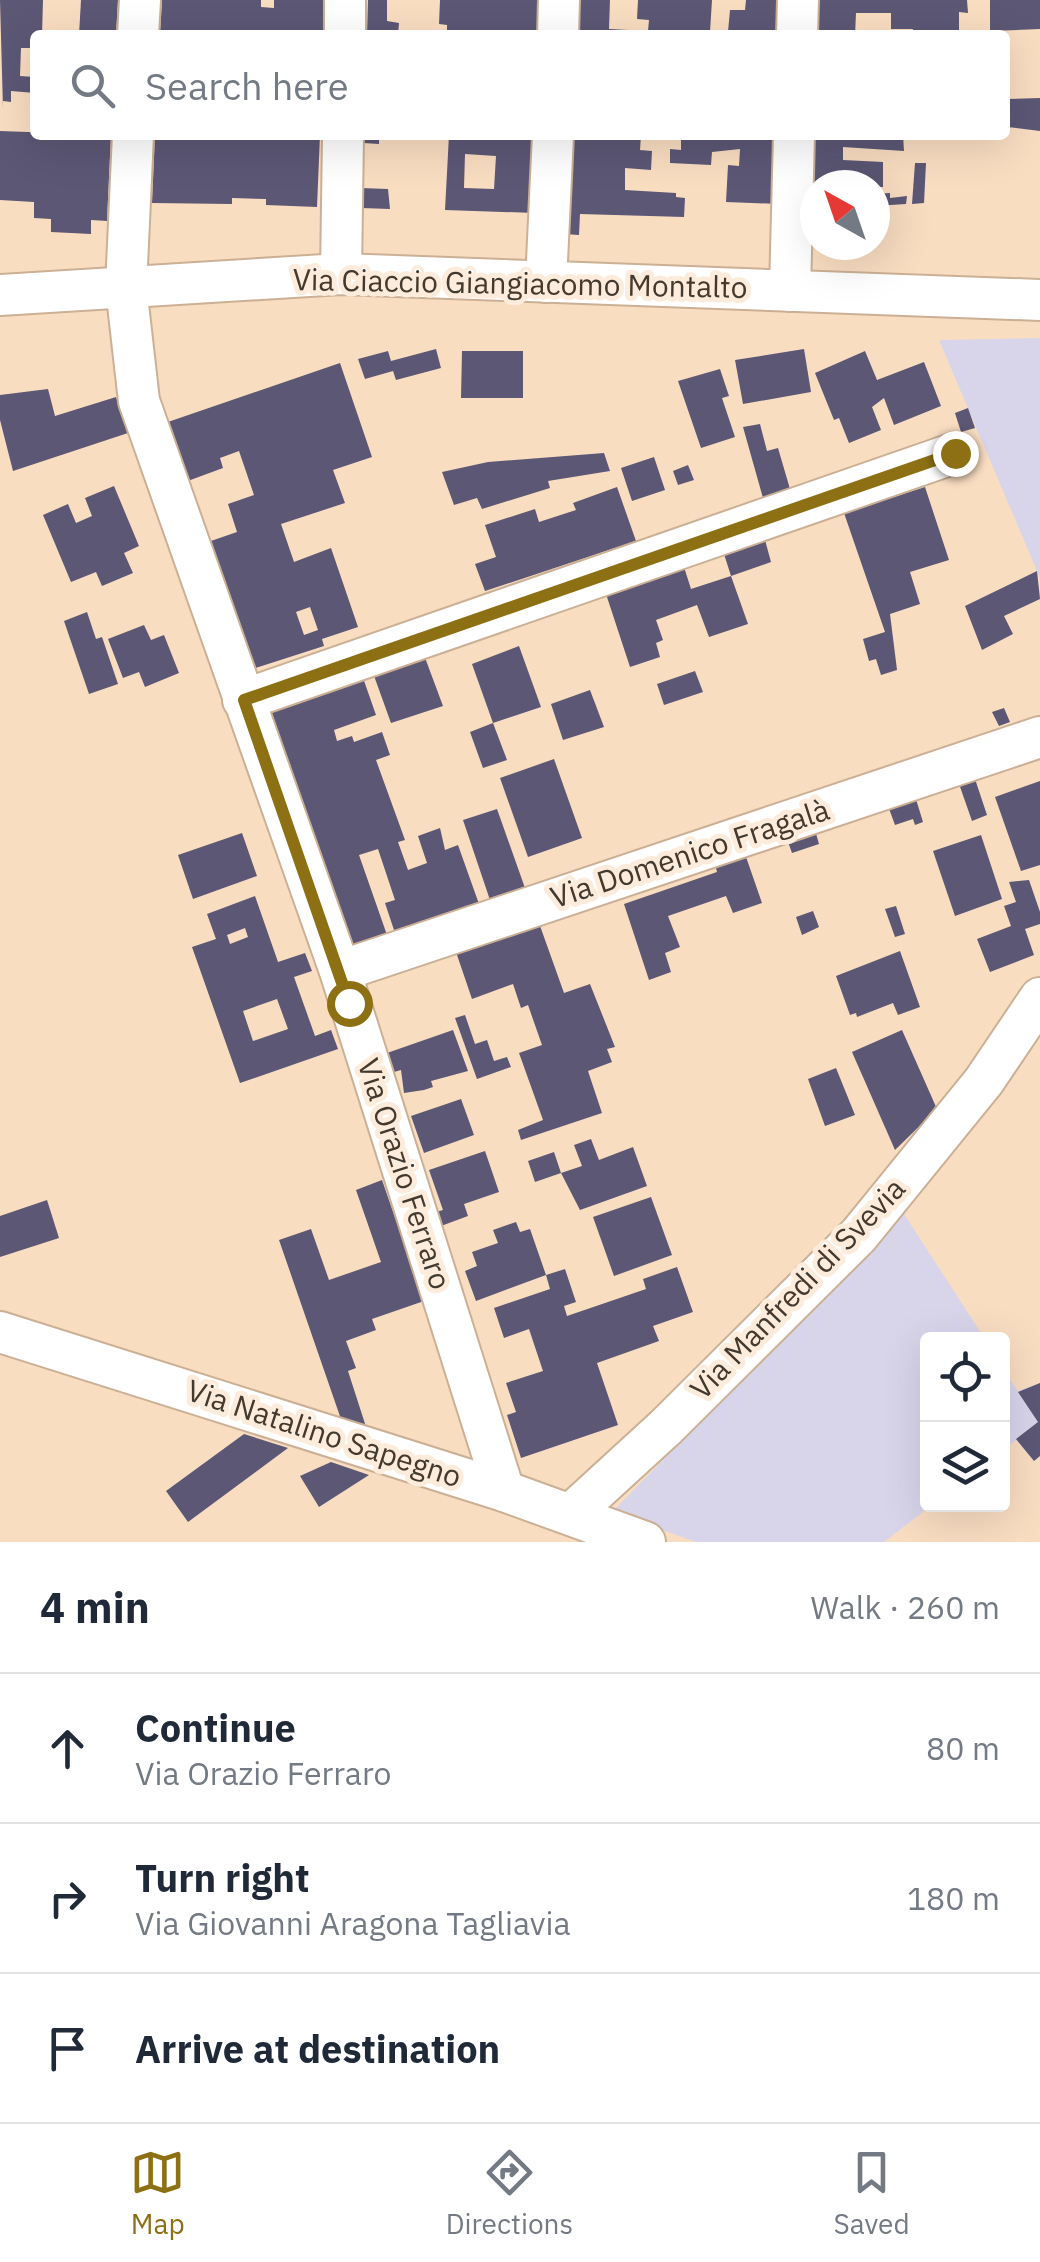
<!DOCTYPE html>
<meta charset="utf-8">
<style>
:root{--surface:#fff;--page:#f2f2f3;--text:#1f2937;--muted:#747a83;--line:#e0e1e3;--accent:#8d7013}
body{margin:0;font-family:"IBM Plex Sans",sans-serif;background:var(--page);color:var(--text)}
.controls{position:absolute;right:30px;bottom:30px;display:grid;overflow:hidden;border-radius:10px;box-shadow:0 10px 40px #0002}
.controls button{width:90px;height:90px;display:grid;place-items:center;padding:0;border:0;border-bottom:2px solid var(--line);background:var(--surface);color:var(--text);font:50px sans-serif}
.compass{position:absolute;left:800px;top:170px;width:90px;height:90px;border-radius:50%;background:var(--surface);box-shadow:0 10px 40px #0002;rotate:320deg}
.stop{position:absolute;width:30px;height:30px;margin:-22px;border:8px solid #8d7013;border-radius:50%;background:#fff}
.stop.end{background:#8d7013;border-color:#fff;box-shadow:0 2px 10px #0008}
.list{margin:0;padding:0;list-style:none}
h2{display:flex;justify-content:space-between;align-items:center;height:130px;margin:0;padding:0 40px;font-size:42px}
h2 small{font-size:32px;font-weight:400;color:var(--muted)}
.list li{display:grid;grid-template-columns:65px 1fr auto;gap:30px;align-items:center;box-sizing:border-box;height:150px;padding:0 40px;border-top:2px solid var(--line)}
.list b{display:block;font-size:38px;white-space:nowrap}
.list p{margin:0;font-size:32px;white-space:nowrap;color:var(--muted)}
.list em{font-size:32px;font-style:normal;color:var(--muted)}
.icon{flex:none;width:55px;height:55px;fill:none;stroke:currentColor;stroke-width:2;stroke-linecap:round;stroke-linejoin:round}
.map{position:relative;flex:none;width:1040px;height:1542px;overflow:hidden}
.search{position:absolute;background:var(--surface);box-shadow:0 10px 40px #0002;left:30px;right:30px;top:30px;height:110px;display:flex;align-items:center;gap:25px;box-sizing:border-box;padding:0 35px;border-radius:10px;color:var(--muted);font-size:38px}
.sheet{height:580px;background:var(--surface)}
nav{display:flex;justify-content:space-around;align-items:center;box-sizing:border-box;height:140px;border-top:2px solid var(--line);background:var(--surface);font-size:28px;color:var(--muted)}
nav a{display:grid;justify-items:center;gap:5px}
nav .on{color:var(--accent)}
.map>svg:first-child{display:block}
</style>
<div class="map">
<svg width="1040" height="1542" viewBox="0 0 1040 1542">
<rect width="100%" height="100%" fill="#f9ddc1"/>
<g fill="#d8d5eb">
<path d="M 1040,338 L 1040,578 L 939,340 Z"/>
<path d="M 904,1214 L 985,1339 L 928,1340 L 928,1504 L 932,1505 L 884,1542 L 696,1542 L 612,1512 Z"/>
<path d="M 1002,1368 L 1018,1391 L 1040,1383 L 1040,1456 L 1034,1461 L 1016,1440 L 1003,1450 Z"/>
</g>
<g fill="#5c5775" fill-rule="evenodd">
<path d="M 0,0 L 43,0 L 42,35 L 35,35 L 35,48 L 21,48 L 20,76 L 35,77 L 35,93 L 11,91 L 11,102 L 3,101 L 3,109 Z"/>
<path d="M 81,0 L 118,0 L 116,35 L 79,35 Z"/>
<path d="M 162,0 L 261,0 L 261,7 L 274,8 L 274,0 L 325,0 L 324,35 L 160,35 Z"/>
<path d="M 368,0 L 387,0 L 387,21 L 399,23 L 398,35 L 367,35 Z"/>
<path d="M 440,0 L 543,0 L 542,35 L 447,35 L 447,25 L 439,24 Z"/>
<path d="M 573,0 L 610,0 L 609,29 L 648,31 L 649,20 L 637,19 L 638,0 L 712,0 L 710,32 L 719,35 L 572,35 Z"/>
<path d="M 746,0 L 788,0 L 786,35 L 722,35 L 728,32 L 730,10 L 745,10 Z"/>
<path d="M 812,0 L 967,0 L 968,13 L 959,12 L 959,35 L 912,35 L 913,29 L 891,29 L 891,13 L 856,13 L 855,35 L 811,35 Z"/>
<path d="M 990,0 L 1040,0 L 1040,29 L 990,31 Z"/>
<path d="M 1040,98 L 1040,131 L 1008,127 L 1008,99 Z"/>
<path d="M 0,131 L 111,135 L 107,221 L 91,220 L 91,234 L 51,232 L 51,219 L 34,218 L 34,202 L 0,200 Z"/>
<path d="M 155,135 L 320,135 L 317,207 L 266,205 L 266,199 L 232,198 L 232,204 L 152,203 Z"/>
<path d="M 364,135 L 379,135 L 379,144 L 363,143 Z"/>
<path d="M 449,135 L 538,135 L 535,213 L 445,210 ZM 465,154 L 496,156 L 494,189 L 464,188 Z"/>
<path d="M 568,135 L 641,135 L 640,150 L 652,151 L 651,170 L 625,168 L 625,190 L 676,193 L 676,197 L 685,198 L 684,217 L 580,214 L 579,235 L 564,234 Z"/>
<path d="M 681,135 L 783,135 L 780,204 L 726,202 L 728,165 L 739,166 L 740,149 L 712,152 L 711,165 L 670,163 L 670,149 L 681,150 Z"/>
<path d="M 808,135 L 903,135 L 904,151 L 843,147 L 843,160 L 883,162 L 883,187 L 815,185 L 815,209 L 806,210 Z"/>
<path d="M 915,163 L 926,163 L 924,203 L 912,204 Z"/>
<path d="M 361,188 L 388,189 L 390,209 L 361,208 Z"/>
<path d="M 890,193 L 890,198 L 907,196 L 906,204 L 875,206 L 875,194 Z"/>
<path d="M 436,349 L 441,368 L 396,380 L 393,371 L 365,379 L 358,359 L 388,351 L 391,361 Z"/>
<path d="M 804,349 L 811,392 L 743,404 L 735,360 Z"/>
<path d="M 462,351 L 523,351 L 523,398 L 461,398 Z"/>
<path d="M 865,351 L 877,380 L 924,362 L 941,406 L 894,425 L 884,398 L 872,407 L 881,430 L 849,443 L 839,418 L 834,420 L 815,373 Z"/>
<path d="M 340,363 L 372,457 L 333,470 L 345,503 L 281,524 L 294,562 L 331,548 L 358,627 L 322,639 L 324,646 L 249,670 L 205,543 L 237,532 L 228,504 L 254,495 L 239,451 L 220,458 L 223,468 L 185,482 L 165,423 ZM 310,607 L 318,630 L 304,635 L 296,612 Z"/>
<path d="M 720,369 L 729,396 L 722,398 L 735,437 L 701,448 L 678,381 Z"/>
<path d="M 48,389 L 55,416 L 116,397 L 128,433 L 13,471 L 0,420 L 0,395 Z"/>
<path d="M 968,408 L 975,428 L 961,432 L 955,413 Z"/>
<path d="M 760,424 L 767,451 L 778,448 L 790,489 L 763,498 L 743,427 Z"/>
<path d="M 604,453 L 610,471 L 548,481 L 550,488 L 482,509 L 477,498 L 454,505 L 442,472 L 488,462 Z"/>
<path d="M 654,457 L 665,490 L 632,501 L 621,468 Z"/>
<path d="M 688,465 L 694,480 L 678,485 L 673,471 Z"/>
<path d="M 114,486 L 139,546 L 124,553 L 133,573 L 102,586 L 96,572 L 71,582 L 43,515 L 68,504 L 76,523 L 92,516 L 85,498 Z"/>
<path d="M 617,487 L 636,541 L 485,591 L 475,564 L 496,557 L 485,525 L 535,509 L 539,522 L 576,510 L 573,503 Z"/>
<path d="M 925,487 L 949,560 L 910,572 L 920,604 L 890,614 L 897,670 L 881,675 L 876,659 L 869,661 L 863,639 L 885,632 L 844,513 Z"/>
<path d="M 765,540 L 771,562 L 731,576 L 724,554 Z"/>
<path d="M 684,567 L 691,589 L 731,576 L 748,624 L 709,637 L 697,605 L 656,620 L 663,640 L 656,643 L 660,657 L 630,667 L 606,594 Z"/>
<path d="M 1037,571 L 1040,599 L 1004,616 L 1013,634 L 982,650 L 965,606 Z"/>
<path d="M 87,612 L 96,639 L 102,637 L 118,684 L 89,694 L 64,621 Z"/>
<path d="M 144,625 L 151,640 L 164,635 L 179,673 L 145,687 L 139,672 L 123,678 L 108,639 Z"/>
<path d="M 519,646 L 541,707 L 493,723 L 472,664 Z"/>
<path d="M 424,655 L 443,706 L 391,723 L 373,673 Z"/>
<path d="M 695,671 L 703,692 L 664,705 L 657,684 Z"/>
<path d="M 362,675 L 376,715 L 334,730 L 337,741 L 352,736 L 354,742 L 382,732 L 390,755 L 376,760 L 405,840 L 398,842 L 408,870 L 427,863 L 418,836 L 440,828 L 445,850 L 458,845 L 479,904 L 395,933 L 385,903 L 395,900 L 378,849 L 359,855 L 387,935 L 346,949 L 262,711 Z"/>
<path d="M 590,690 L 604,727 L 563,740 L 551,704 Z"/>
<path d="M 1004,708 L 1010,722 L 999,726 L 992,712 Z"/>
<path d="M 493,723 L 507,760 L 483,768 L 470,732 Z"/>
<path d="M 554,759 L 582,838 L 528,857 L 500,778 Z"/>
<path d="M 974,776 L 987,815 L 972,821 L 958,781 Z"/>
<path d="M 1040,781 L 1040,865 L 1021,871 L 995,797 Z"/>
<path d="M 915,796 L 923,822 L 915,825 L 913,819 L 895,825 L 888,806 Z"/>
<path d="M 497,809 L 525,888 L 490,900 L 463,820 Z"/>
<path d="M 815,830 L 819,844 L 792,853 L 787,839 Z"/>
<path d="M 242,833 L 257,876 L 193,899 L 178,855 Z"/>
<path d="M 981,835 L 1002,899 L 955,916 L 933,851 Z"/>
<path d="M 745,854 L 762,903 L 733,913 L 726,896 L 668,916 L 680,947 L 665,953 L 671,972 L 649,980 L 624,904 L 717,872 L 715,864 Z"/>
<path d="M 1029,880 L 1040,912 L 1040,924 L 1025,929 L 1034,955 L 990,972 L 977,939 L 1011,926 L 1004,906 L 1016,902 L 1009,882 Z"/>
<path d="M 255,896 L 278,962 L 305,953 L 312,971 L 294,977 L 315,1036 L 331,1030 L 338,1049 L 240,1083 L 192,947 L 216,939 L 207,914 ZM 245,928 L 248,937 L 230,944 L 227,935 ZM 277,999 L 288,1029 L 253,1041 L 243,1011 Z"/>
<path d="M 896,906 L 905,934 L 895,937 L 885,909 Z"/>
<path d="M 813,911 L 819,927 L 802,935 L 796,917 Z"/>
<path d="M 539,923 L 564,993 L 590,984 L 615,1047 L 607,1049 L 612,1062 L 588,1071 L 602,1113 L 521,1140 L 518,1130 L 543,1120 L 519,1053 L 542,1045 L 528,1005 L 521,1008 L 513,984 L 472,999 L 456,952 Z"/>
<path d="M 900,951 L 920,1007 L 898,1015 L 893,1003 L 857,1017 L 856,1013 L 850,1015 L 836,976 Z"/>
<path d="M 465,1015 L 475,1044 L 487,1040 L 494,1061 L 507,1057 L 511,1067 L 477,1079 L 455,1018 Z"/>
<path d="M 453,1030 L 468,1071 L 431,1081 L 433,1087 L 424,1090 L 404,1093 L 401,1070 L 394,1072 L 387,1053 Z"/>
<path d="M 902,1030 L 937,1109 L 895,1150 L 852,1052 Z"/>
<path d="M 836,1068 L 855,1115 L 825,1126 L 808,1079 Z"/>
<path d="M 461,1099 L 474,1135 L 424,1153 L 411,1116 Z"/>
<path d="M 591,1139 L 599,1160 L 633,1147 L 647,1186 L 580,1210 L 561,1173 L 582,1166 L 574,1145 Z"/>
<path d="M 485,1151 L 499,1192 L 464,1204 L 468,1216 L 441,1226 L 436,1212 L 443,1210 L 429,1170 Z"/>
<path d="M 554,1152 L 561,1173 L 535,1182 L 528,1161 Z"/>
<path d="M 382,1180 L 424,1301 L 372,1319 L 376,1330 L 346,1341 L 356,1368 L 348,1371 L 368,1433 L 343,1425 L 279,1240 L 311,1229 L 329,1280 L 381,1262 L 356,1190 Z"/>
<path d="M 651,1197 L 672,1255 L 614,1276 L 593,1217 Z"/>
<path d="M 47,1200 L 59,1238 L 0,1257 L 0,1216 Z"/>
<path d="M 516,1222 L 520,1232 L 530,1229 L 546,1275 L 476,1301 L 465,1271 L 477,1266 L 472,1252 L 498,1243 L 493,1230 Z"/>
<path d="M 677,1267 L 693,1312 L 653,1326 L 659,1341 L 597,1363 L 618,1425 L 521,1458 L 507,1415 L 516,1412 L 506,1383 L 543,1371 L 529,1329 L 504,1338 L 494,1308 L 550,1289 L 546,1275 L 565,1269 L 576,1302 L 564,1306 L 567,1316 L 646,1289 L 643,1279 Z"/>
<path d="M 1040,1383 L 1040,1456 L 1034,1461 L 1016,1439 L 1038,1422 L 1018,1392 Z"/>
<path d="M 244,1434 L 288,1448 L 188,1522 L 166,1491 Z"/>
<path d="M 331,1462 L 369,1475 L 319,1507 L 300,1476 Z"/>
</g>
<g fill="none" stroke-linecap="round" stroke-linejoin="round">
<g stroke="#cbb095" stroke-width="44">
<g id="minor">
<path d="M 138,35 L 140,0"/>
<path d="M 345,35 L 345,0"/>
<path d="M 558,35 L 559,0"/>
<path d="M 797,35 L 798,0"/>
<path d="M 133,135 L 126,287 L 139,401 L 340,971 L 504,1491"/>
<path d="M 341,274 L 343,135"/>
<path d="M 546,282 L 553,135"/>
<path d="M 790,291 L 794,135"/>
<path d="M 0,295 L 341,274 L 1040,300"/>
<path d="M 243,700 L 955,453"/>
<path d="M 340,971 L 1040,737"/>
<path d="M 0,1332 L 504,1491 L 645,1542"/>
<path d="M 571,1514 L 666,1427 L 859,1235 L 984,1081 L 1040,998"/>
</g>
</g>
<use href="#minor" stroke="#fff" stroke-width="40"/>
</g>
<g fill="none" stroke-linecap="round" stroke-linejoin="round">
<path stroke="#8d7013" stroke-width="12" d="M 349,1003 L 244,700 L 955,453"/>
</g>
<g text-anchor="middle" stroke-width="10" stroke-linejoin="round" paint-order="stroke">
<g font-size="30" fill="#44392e" stroke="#fdecdb">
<text transform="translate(520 284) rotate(1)" y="10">Via Ciaccio Giangiacomo Montalto</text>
<text transform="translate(690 854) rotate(-18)" y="10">Via Domenico Fragalà</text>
<text transform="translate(404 1174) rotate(72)" y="10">Via Orazio Ferraro</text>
<text transform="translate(798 1289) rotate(-46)" y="10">Via Manfredi di Svevia</text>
<text transform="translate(324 1434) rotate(18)" y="10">Via Natalino Sapegno</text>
</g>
</g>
</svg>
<div class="controls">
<button><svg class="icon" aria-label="locate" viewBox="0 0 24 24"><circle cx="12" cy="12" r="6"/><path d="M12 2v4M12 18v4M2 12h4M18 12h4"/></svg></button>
<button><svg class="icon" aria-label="layers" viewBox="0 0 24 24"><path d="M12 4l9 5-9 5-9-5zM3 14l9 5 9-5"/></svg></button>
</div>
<svg class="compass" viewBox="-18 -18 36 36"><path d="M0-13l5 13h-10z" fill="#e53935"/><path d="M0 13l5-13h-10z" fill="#747a83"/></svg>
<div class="stop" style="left:349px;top:1003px"></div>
<div class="stop end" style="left:955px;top:453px"></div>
<div class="search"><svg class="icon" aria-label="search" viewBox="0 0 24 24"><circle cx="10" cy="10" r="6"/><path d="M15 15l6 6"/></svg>Search here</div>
</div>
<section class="sheet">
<h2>4 min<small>Walk · 260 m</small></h2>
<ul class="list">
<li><svg class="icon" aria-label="ahead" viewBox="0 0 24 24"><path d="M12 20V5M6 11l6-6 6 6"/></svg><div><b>Continue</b><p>Via Orazio Ferraro</p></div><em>80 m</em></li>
<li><svg class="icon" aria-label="right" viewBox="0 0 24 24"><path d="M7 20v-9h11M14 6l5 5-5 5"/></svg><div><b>Turn right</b><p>Via Giovanni Aragona Tagliavia</p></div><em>180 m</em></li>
<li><svg class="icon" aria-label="arrive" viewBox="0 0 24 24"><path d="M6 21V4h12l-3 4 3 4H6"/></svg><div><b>Arrive at destination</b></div></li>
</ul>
</section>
<nav>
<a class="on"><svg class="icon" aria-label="map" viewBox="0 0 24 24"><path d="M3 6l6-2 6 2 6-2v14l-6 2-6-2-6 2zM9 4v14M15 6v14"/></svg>Map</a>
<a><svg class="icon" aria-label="directions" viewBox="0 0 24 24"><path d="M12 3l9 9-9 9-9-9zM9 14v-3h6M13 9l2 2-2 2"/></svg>Directions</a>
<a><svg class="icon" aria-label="saved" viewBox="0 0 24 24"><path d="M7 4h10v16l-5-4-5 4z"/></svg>Saved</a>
</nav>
